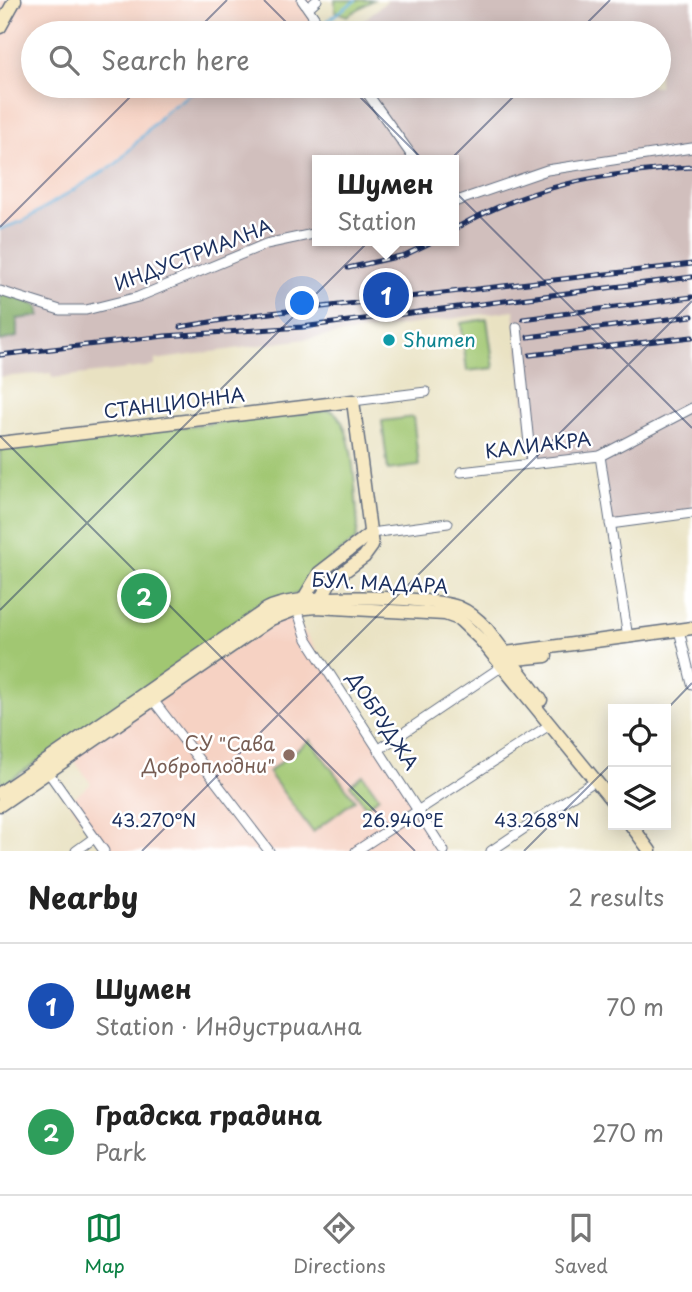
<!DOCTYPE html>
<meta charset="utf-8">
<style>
:root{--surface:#fff;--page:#f6f6f6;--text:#222;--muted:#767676;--line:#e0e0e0;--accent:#0b8043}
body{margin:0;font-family:"Playpen Sans",sans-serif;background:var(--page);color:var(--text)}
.controls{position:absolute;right:21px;bottom:21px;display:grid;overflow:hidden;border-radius:0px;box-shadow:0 4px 18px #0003}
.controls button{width:63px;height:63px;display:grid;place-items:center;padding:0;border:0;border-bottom:2px solid var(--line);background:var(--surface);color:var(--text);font:35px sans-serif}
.you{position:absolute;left:303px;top:304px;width:24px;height:24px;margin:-18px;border:5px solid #fff;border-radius:50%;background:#1a73e8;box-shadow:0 0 0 10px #1a73e833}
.badge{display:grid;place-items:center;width:46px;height:46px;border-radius:50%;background:var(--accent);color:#fff;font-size:23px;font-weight:700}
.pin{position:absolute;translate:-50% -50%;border:4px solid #fff;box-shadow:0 2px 7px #0006}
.popup{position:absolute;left:312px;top:155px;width:147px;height:91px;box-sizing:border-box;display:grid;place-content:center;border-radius:0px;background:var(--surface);filter:drop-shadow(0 2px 5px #0005);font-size:23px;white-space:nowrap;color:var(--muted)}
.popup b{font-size:26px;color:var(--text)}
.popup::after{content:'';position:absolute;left:50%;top:100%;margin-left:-14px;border:14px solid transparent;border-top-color:var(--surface)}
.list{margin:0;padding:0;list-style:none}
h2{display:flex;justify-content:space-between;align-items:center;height:91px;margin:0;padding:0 28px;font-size:30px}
h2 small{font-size:23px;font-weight:400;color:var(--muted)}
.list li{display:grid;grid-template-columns:46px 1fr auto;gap:21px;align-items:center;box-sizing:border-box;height:126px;padding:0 28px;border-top:2px solid var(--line)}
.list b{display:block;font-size:26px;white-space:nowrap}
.list p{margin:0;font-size:23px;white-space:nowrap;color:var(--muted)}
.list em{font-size:23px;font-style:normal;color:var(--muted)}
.icon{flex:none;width:38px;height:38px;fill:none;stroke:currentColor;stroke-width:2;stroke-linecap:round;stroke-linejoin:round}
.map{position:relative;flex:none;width:692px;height:851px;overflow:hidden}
.search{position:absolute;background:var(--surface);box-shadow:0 4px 18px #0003;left:21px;right:21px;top:21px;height:77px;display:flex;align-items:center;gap:18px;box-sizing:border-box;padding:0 24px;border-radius:38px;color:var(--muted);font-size:26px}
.sheet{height:343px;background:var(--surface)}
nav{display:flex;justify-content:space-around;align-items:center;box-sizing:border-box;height:98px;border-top:2px solid var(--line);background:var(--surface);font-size:19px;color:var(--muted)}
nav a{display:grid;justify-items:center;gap:4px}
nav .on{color:var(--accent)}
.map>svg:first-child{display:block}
</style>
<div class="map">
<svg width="692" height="851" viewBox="0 0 692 851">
<rect width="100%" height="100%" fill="#fff"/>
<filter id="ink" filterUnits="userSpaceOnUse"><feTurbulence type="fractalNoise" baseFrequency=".0143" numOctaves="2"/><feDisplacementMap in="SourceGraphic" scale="14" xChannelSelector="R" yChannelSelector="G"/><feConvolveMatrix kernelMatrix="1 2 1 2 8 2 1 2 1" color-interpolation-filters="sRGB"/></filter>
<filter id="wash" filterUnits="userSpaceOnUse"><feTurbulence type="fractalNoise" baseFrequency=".00686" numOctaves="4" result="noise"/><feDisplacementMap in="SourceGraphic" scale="28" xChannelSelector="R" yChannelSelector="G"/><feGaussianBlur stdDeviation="1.57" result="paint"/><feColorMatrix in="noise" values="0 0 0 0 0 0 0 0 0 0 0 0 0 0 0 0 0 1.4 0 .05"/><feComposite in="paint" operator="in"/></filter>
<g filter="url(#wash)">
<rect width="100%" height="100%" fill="#e9e2c2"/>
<g fill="#f6d2c3">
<path d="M 0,0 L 317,0 L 308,8 L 321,27 L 310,33 L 33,33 L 33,86 L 210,86 L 190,94 L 166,111 L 117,163 L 23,221 L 0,229 Z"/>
<path d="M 297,609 L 300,625 L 445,851 L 104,851 L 69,801 L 91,784 L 71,756 Z"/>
</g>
<path fill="#d1bfbd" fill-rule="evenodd" d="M 388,0 L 692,0 L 692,513 L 610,524 L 600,456 L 531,463 L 514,310 L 155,360 L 155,366 L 52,378 L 51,373 L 0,377 L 0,229 L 23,221 L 117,163 L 150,125 L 190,94 L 210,86 L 659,86 L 659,33 L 348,33 ZM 318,160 L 454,160 L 454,241 L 318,241 Z"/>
<g fill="#a1c772" stroke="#5e7b68" stroke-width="2">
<path d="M 335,0 L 373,0 L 347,16 L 335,11 Z"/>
<path d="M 487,319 L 494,368 L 467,371 L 461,323 Z"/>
<path d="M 330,410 C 356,420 355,500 358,526 L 356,540 L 310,574 L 300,593 L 276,599 L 0,787 L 0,447 Z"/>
<path d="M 413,417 L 419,466 L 388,470 L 382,421 Z"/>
<path d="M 310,740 L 355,800 L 313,832 L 268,772 Z"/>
<path d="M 363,775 L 379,797 L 366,807 L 350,785 Z"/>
</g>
<path fill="#80ac64" stroke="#4e6e61" stroke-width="2" d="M 0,291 L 38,306 L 40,316 L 17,319 L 17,337 L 0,341 Z"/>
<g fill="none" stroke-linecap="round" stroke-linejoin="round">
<g stroke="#64b2de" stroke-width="2.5">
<path d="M 310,33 L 356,0"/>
<path d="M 0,229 L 23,221 L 117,163 L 166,111 L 190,94 L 210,86"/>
</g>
</g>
</g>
<g filter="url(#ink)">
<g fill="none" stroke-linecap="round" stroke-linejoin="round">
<g stroke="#636e81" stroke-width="11">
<g id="street">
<path d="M 302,0 L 325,33"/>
<path d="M 308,8 L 317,0"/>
<path d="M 362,86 L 415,160"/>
<path d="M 454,202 L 547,170 L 692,148"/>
<path d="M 0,291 L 60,310 L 86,310 L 138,297 L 266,244 L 318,233"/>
<path d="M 517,327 L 531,463"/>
<path d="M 353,401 L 426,392"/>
<path d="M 600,456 L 628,638"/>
<path d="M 461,472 L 600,456 L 692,408"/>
<path d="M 610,524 L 692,513"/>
<path d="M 371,533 L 448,523"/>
<path d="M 297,609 L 307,639 L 444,851"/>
<path d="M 679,630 L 692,684"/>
<path d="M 153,700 L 269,851"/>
<path d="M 378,750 L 507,663"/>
<path d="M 46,769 L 104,851"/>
<path d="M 76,851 L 94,838"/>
<path d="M 356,851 L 551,724"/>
<path d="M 491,851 L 596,780"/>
</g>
</g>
<g stroke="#636e81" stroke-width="15">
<g id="secondary">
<path d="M 0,27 L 15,0"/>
<path d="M 0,443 L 353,401 L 372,546 L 364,557 L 330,582 L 319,602"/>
<path d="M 301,603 L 319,573 L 371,533"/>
<path d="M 506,653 L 692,628"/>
<path d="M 505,660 L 546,656"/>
<path d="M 0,793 L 267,609 C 296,592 425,596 458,607 C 470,612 479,620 487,629 L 541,700"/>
<path d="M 0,805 L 271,619 L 297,609 L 316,607 L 445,614 L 459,619 L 480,639 L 613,802"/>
<path d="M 631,825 L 650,851"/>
</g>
</g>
<use href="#street" stroke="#fff" stroke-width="9"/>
<use href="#secondary" stroke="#f7e9c3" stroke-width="12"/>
<g stroke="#1b2f5e" stroke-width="5">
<g id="rail">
<path d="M 454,229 C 533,184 603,173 692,167"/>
<path d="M 348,268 L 405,255 L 434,241"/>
<path d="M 523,319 L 692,297"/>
<path d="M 180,327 L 253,315 L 692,264"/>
<path d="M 528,337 L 692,316"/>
<path d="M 0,355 L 165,336 L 302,327 L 692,277"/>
<path d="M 530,355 L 692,337"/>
</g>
</g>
<use href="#rail" stroke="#fff" stroke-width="2.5" stroke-dasharray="8" stroke-linecap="butt"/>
</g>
</g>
<path fill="none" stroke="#1b2f5e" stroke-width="2" stroke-opacity="0.45" d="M 264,0 L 297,33M 194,33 L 227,0M 577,33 L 610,0M 349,86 L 692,428M 0,227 L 141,86M 0,436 L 415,851M 0,610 L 524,86M 666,710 L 692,683M 142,851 L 692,301M 524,851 L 613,762"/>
<circle fill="#0f9aa8" stroke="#fff" stroke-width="2.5" cx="389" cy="340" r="7"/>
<circle fill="#8d6e63" stroke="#fff" stroke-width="2.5" cx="289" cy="755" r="7"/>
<g text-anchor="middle" stroke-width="5" stroke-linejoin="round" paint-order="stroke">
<g font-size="19" fill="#1b2f5e" stroke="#fff">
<text transform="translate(193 255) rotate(-21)" y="7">ИНДУСТРИАЛНА</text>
<text transform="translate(174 403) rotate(-7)" y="7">СТАНЦИОННА</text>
<text transform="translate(538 445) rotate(-7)" y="7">КАЛИАКРА</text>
<text transform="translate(380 583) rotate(3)" y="7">БУЛ. МАДАРА</text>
<text transform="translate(383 721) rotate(57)" y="7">ДОБРУДЖА</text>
</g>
<g font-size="19" fill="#0d838f" stroke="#fff" text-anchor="start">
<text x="403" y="347">Shumen</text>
</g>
<g font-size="19" fill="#785e54" stroke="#fff" text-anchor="end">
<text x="275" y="751">СУ "Сава<tspan x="275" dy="22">Доброплодни"</tspan></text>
</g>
</g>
<g font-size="18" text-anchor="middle" fill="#1b2f5e" stroke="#fff" stroke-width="5" stroke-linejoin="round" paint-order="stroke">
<text x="154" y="827">43.270°N</text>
<text x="403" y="827">26.940°E</text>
<text x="537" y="827">43.268°N</text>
</g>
</svg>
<div class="controls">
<button><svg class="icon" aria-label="locate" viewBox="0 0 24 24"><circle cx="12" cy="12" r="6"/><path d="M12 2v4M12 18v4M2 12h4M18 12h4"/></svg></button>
<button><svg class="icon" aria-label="layers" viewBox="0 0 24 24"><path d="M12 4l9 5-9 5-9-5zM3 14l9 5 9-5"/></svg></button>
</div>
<div class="you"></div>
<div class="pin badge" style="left:386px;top:295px;background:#1a4fb4">1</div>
<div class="popup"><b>Шумен</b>Station</div>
<div class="pin badge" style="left:144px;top:596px;background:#2e9e5b">2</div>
<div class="search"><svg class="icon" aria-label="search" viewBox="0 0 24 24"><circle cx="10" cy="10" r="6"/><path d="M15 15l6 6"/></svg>Search here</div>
</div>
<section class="sheet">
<h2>Nearby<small>2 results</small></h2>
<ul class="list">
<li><span class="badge" style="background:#1a4fb4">1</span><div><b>Шумен</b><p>Station · Индустриална</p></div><em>70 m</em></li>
<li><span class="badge" style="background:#2e9e5b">2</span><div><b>Градска градина</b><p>Park</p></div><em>270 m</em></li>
</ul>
</section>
<nav>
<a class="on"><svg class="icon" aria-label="map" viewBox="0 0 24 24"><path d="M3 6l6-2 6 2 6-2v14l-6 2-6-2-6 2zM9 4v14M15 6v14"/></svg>Map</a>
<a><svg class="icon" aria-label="directions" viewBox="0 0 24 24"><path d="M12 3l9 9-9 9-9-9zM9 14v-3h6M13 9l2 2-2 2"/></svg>Directions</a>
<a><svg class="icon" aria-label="saved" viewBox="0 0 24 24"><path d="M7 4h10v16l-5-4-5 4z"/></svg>Saved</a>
</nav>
